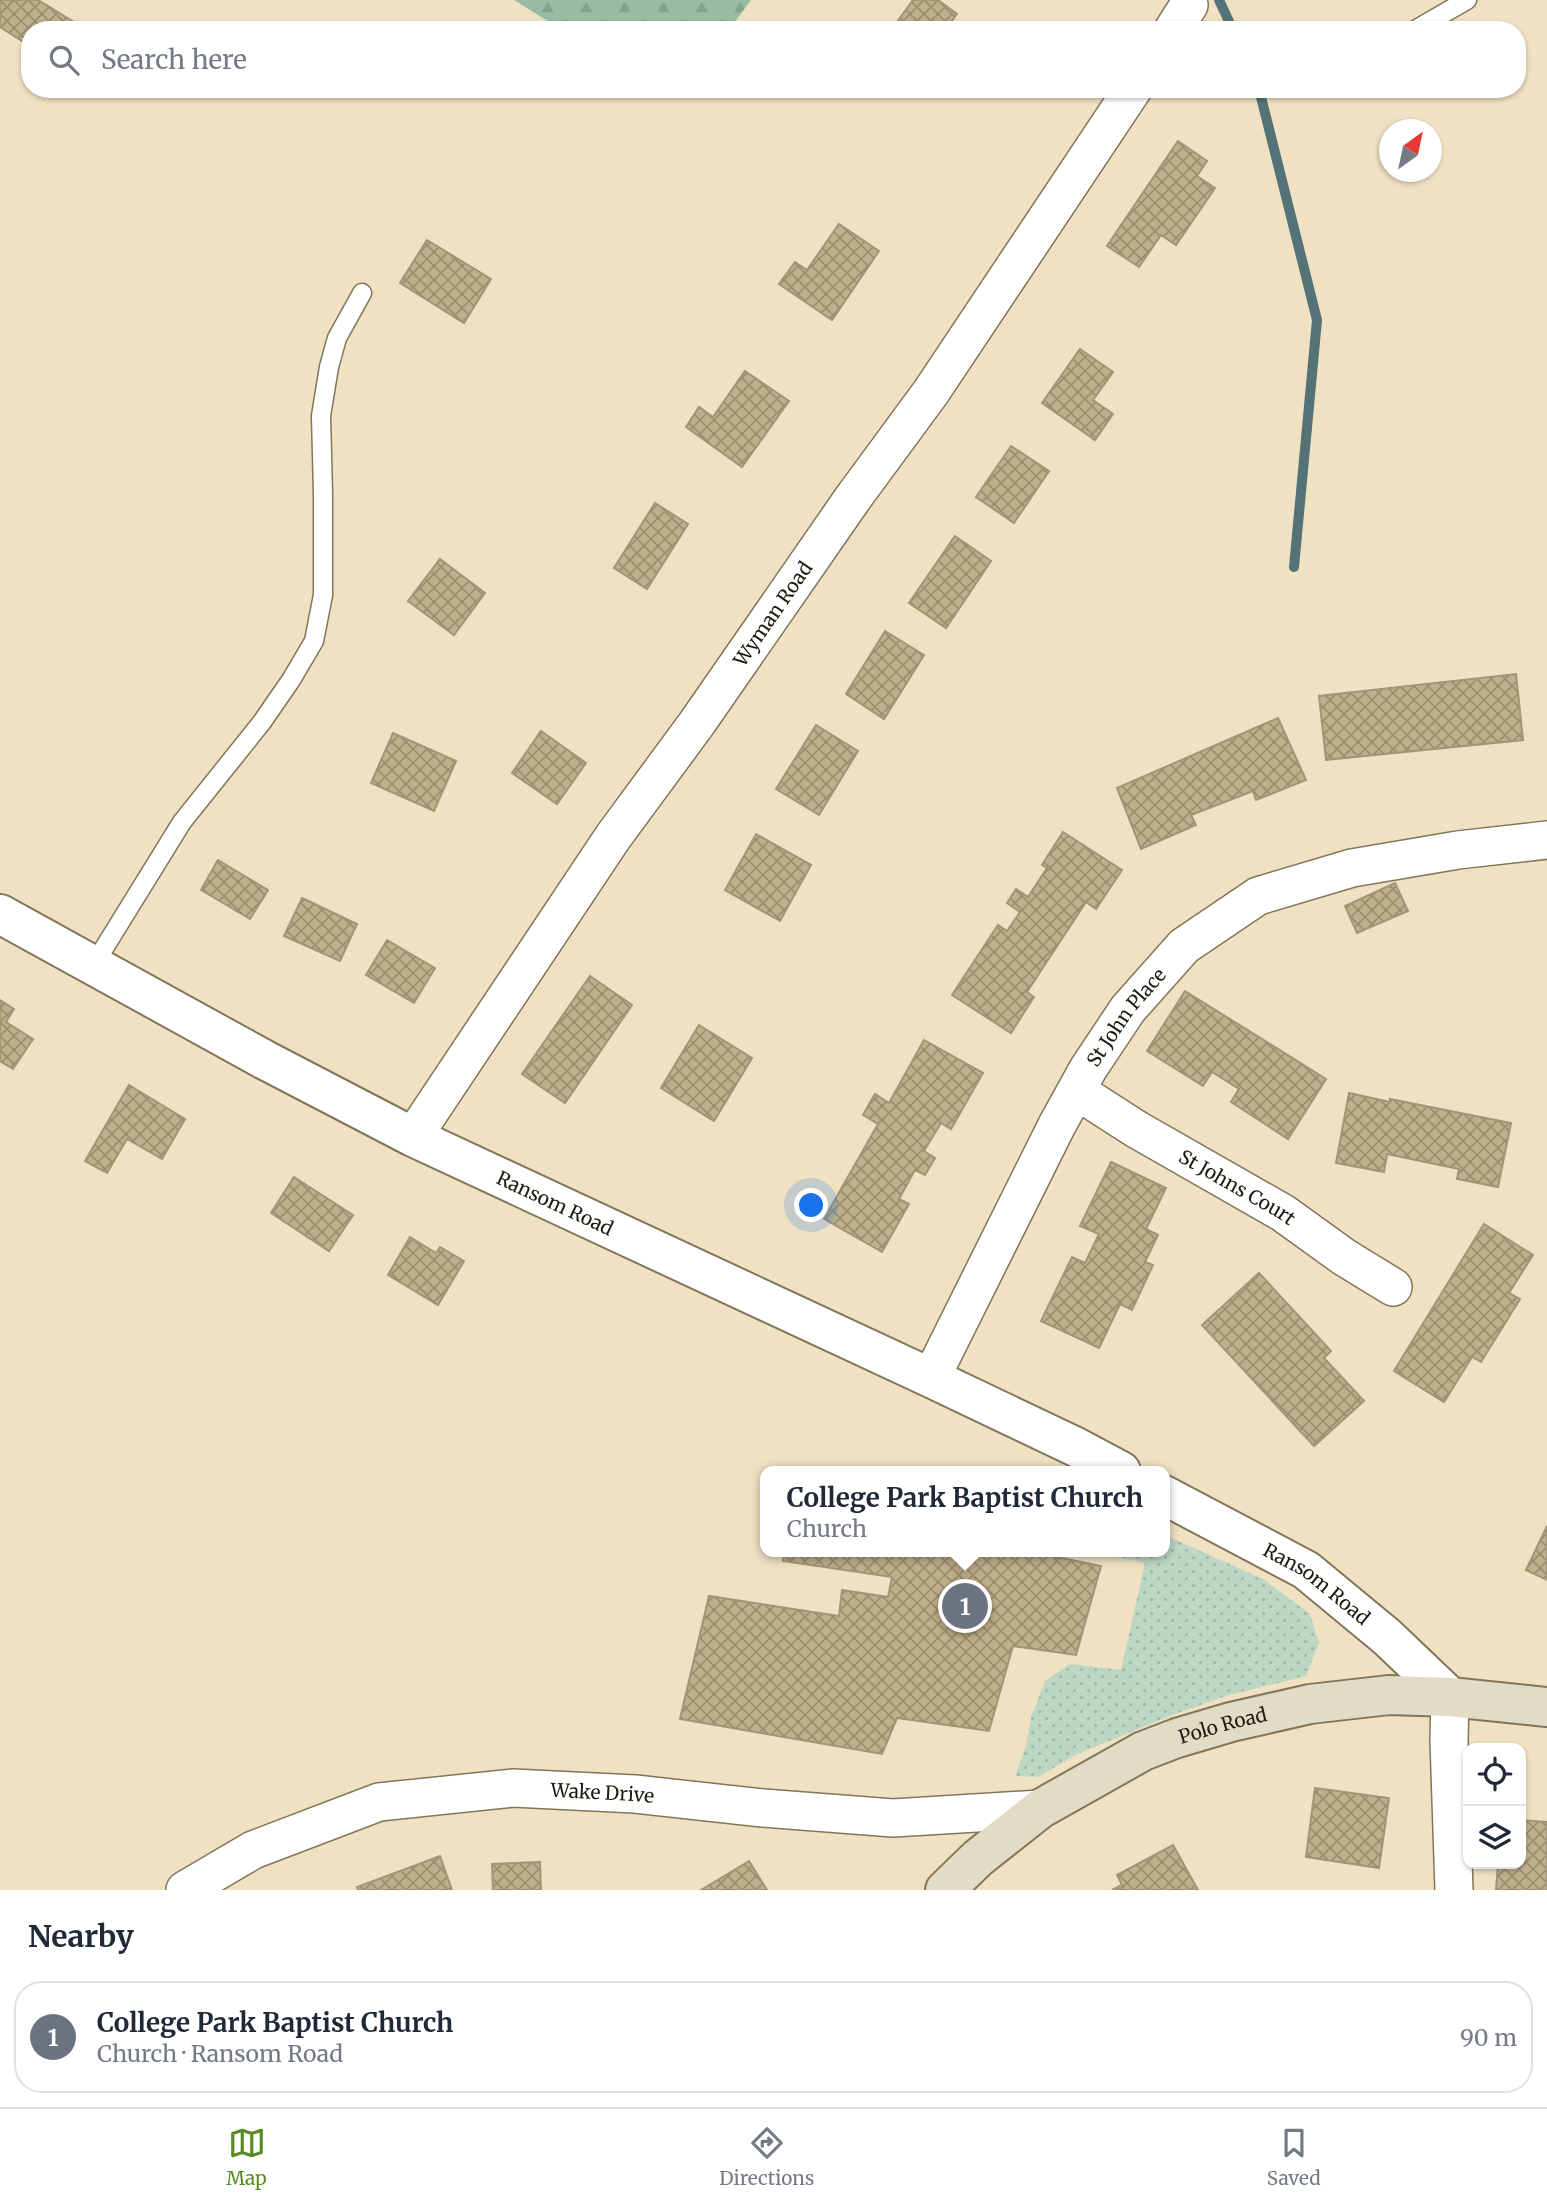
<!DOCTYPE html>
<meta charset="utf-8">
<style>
:root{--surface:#fff;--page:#f6f6f7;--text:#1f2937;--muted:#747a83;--line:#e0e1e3;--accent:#578b23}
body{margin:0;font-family:Merriweather,serif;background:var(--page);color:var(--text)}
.controls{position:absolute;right:21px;bottom:21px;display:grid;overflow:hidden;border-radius:14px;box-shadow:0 2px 5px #0004}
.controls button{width:63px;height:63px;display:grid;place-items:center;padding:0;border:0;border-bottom:2px solid var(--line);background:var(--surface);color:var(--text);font:35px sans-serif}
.compass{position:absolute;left:1379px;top:119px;width:63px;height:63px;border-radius:50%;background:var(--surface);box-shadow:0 2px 5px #0004;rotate:33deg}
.you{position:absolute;left:812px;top:1206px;width:24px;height:24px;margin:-18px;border:5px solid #fff;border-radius:50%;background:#1a73e8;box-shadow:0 0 0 10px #1a73e833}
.badge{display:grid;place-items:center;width:46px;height:46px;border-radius:50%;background:var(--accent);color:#fff;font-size:23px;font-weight:700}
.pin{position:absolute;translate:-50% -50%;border:4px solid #fff;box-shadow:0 2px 7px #0006}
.popup{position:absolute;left:760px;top:1466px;width:410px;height:91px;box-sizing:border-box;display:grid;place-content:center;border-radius:14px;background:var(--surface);filter:drop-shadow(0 2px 5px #0005);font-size:23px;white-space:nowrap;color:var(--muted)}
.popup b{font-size:26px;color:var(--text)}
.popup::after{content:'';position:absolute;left:50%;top:100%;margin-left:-14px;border:14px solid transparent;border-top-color:var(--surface)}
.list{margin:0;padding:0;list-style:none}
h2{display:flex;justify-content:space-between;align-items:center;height:91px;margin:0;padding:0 28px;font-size:30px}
h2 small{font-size:23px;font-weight:400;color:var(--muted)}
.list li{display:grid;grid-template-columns:46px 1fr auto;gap:21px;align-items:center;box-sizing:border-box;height:112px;margin:0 14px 14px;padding:0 14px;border:2px solid var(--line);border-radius:28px}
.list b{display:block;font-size:26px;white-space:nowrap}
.list p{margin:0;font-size:23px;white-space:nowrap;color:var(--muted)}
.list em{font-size:23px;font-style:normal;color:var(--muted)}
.icon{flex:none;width:38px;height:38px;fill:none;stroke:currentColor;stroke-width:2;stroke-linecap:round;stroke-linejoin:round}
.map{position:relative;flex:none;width:1547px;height:1890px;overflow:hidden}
.search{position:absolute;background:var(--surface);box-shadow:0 2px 5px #0004;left:21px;right:21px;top:21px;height:77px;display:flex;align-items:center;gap:18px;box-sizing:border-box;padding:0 24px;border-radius:28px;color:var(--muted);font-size:26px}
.sheet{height:217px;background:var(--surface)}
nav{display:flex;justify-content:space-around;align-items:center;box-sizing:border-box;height:98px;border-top:2px solid var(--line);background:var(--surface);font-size:19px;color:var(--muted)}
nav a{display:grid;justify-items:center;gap:4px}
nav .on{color:var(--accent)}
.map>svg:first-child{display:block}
</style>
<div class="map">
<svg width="1547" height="1890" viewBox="0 0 1547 1890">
<defs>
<pattern id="grass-dots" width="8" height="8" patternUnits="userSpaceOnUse" patternTransform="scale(1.75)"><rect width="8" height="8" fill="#bdd7c5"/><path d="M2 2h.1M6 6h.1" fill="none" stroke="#a2b8a8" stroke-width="1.8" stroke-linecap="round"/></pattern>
<pattern id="forest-firs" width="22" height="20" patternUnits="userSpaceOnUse" patternTransform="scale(1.75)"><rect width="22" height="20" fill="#98bca3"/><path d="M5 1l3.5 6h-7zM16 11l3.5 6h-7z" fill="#83a18b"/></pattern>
<pattern id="building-cross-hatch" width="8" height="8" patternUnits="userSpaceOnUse" patternTransform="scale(1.75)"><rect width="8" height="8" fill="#c0af8b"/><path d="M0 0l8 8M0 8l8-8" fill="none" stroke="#9c8e70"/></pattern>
</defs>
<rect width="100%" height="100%" fill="#f0e1c3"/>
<path fill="url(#grass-dots)" d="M 1165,1535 L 1263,1579 L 1310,1614 L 1319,1643 L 1306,1676 L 1229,1695 L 1175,1714 L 1075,1755 L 1038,1777 L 1015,1776 L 1026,1746 L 1031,1717 L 1045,1681 L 1070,1664 L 1121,1670 L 1145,1563 L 1096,1552 L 1164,1552 Z"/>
<path fill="url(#forest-firs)" d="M 514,0 L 751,0 L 729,30 L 562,30 Z"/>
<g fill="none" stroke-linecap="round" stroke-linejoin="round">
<g stroke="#537376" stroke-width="10">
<path d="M 1219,0 L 1233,30"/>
<path d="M 1259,89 L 1317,320 L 1294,567"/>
</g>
</g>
<g fill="url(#building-cross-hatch)" stroke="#a19477" stroke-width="2">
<path d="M 0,0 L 38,0 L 74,22 L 69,30 L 30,30 L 30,46 L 0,27 Z"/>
<path d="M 913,0 L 938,0 L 957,14 L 945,30 L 894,30 L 892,29 Z"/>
<path d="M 1178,141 L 1207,161 L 1197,176 L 1215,188 L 1176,245 L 1161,235 L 1139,267 L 1107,246 Z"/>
<path d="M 839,224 L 879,251 L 832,320 L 779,284 L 795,262 L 807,270 Z"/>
<path d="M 427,240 L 491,279 L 464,323 L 400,283 Z"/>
<path d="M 1080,349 L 1113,372 L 1093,400 L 1113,414 L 1095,440 L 1042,403 Z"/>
<path d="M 745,371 L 789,401 L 742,467 L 686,427 L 699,407 L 713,417 Z"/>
<path d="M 1011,446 L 1049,471 L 1014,523 L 976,497 Z"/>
<path d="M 655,503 L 688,524 L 647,589 L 614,568 Z"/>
<path d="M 955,536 L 991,561 L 946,628 L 909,603 Z"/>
<path d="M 440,559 L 485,593 L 454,635 L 408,601 Z"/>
<path d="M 885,631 L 924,655 L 884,719 L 846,694 Z"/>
<path d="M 1516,674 L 1523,740 L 1326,760 L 1319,696 Z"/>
<path d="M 1278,718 L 1306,780 L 1256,800 L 1253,791 L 1191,815 L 1196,825 L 1141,849 L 1117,788 Z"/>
<path d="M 816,725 L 858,751 L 819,815 L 776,789 Z"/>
<path d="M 541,731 L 586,763 L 557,804 L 512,773 Z"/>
<path d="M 393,733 L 456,761 L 434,811 L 371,783 Z"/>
<path d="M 1063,832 L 1122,870 L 1096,909 L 1086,902 L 1027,992 L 1034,997 L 1011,1033 L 952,995 L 998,925 L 1007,931 L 1020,912 L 1007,903 L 1016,889 L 1028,897 L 1047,868 L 1042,865 Z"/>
<path d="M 756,834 L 811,865 L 780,921 L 725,890 Z"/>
<path d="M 218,860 L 268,890 L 250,919 L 201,890 Z"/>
<path d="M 1395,883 L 1408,911 L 1357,933 L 1345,906 Z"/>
<path d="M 302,898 L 357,924 L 340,961 L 284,936 Z"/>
<path d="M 387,940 L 435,968 L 414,1003 L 366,975 Z"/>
<path d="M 590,976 L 632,1005 L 565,1103 L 522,1074 Z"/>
<path d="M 1185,991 L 1326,1079 L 1288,1139 L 1231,1102 L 1239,1089 L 1212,1072 L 1203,1086 L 1147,1051 Z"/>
<path d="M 0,1000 L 14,1009 L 6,1022 L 33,1039 L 13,1069 L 0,1061 Z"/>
<path d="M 699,1025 L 752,1058 L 714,1121 L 661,1088 Z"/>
<path d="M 924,1040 L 983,1073 L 951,1129 L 941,1123 L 924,1151 L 935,1158 L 925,1175 L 915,1170 L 899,1199 L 909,1204 L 882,1252 L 824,1219 L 878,1124 L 863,1115 L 875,1094 L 889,1103 Z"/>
<path d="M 129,1085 L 185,1119 L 162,1159 L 127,1139 L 107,1173 L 85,1161 Z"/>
<path d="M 1349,1093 L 1390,1102 L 1390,1099 L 1511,1123 L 1498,1187 L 1457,1179 L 1459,1169 L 1387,1154 L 1384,1172 L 1336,1163 Z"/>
<path d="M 1111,1162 L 1166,1188 L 1146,1229 L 1158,1235 L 1145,1262 L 1153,1265 L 1132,1310 L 1120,1304 L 1099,1348 L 1041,1321 L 1072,1257 L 1085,1263 L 1099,1234 L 1080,1226 Z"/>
<path d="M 294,1177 L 353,1215 L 329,1251 L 271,1213 Z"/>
<path d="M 1484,1224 L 1533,1255 L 1509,1293 L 1520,1299 L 1481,1362 L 1472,1357 L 1444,1402 L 1394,1371 Z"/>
<path d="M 410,1237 L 436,1253 L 440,1247 L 464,1261 L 438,1305 L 388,1275 Z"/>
<path d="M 1259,1273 L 1331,1351 L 1324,1358 L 1364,1401 L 1314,1446 L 1202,1325 Z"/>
<path d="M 1547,1526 L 1547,1580 L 1526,1570 Z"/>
<path d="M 784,1552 L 1032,1552 L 1101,1566 L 1076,1655 L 1013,1646 L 989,1731 L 897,1718 L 882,1754 L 680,1719 L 709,1596 L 839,1616 L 842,1590 L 888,1597 L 892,1577 L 783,1561 Z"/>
<path d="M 1315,1788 L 1389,1798 L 1379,1868 L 1306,1857 Z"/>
<path d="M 1521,1820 L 1547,1822 L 1547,1890 L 1496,1890 L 1498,1864 L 1521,1864 Z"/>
<path d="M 1173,1845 L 1198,1890 L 1112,1890 L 1122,1885 L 1117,1875 Z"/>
<path d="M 440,1856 L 452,1890 L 358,1890 L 357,1887 Z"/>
<path d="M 749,1861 L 767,1890 L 701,1890 Z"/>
<path d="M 540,1862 L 541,1890 L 493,1890 L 492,1864 Z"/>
</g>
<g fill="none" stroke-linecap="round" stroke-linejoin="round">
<g stroke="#827559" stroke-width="21">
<g id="service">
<path d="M 1415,30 L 1467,0"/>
<path d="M 93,966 L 182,822 L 262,722 L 291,680 L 314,641 L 323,595 L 323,493 L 321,416 L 329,367 L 337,338 L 362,293"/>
</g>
</g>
<g stroke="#827559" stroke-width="40">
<g id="minor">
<path d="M 1173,30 L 1189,5"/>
<path id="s1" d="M 1077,1091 L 1136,1129 L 1283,1213 L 1344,1257 L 1393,1287"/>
<path id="s2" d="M 413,1137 L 613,837 L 697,723 L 853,498 L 931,392 L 1133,89"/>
<path id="s3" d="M 931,1378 L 1057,1125 L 1088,1069 L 1128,1009 L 1184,946 L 1258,896 L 1352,868 L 1458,850 L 1547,840"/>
<path d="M 1450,1697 L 1449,1740 L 1454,1890"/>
<path id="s4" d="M 185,1890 L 253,1850 L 379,1802 L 513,1788 L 635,1794 L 763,1808 L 893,1818 L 1040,1809"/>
</g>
</g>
<g stroke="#827559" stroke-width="42">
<g id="tertiary">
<path id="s5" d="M 0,914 L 265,1060 L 413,1137 L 931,1378 L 1076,1447 L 1121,1471"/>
<path id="s6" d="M 1164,1495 L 1306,1570 L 1387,1637 L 1450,1697"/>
</g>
</g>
<g stroke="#827559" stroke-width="42">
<g id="secondary">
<path id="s7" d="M 945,1890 L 978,1858 L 1040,1809 L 1143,1751 L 1177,1738 L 1231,1722 L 1310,1704 L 1389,1695 L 1450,1697 L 1547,1707"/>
</g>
</g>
<use href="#service" stroke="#fff" stroke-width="18"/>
<use href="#minor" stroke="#fff" stroke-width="37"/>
<use href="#tertiary" stroke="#fff" stroke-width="38"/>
<use href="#secondary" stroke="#e2dbc5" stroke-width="38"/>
</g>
<g text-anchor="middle" stroke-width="5" stroke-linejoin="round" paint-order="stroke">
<g font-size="19" fill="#201b10" stroke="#fff">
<text dy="7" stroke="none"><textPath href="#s2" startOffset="635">Wyman Road</textPath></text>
<text dy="7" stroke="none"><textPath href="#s3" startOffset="411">St John Place</textPath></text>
<text dy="7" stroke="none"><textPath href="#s1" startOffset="187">St Johns Court</textPath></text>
<text dy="7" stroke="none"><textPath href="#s5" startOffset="626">Ransom Road</textPath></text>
<text dy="7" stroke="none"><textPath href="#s6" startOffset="177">Ransom Road</textPath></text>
<text dy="7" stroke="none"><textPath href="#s7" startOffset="327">Polo Road</textPath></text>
<text dy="7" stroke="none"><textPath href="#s4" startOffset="438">Wake Drive</textPath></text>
</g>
</g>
</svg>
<div class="controls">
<button><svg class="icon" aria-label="locate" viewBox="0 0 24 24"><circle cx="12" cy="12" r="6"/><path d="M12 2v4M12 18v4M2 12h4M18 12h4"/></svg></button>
<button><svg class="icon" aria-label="layers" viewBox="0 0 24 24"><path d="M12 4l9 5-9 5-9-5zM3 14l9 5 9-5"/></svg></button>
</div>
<svg class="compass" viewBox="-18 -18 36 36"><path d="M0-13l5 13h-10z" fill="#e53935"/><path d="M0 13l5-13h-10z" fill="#747a83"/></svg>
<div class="you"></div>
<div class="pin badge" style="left:965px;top:1606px;background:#6b7280">1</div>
<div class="popup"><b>College Park Baptist Church</b>Church</div>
<div class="search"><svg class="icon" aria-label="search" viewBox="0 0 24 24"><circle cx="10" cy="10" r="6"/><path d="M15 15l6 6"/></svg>Search here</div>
</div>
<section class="sheet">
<h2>Nearby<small></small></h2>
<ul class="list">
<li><span class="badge" style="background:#6b7280">1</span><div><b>College Park Baptist Church</b><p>Church · Ransom Road</p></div><em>90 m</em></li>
</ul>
</section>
<nav>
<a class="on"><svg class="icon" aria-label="map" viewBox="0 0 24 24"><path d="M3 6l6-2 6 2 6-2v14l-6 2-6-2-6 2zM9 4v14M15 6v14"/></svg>Map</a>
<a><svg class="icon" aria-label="directions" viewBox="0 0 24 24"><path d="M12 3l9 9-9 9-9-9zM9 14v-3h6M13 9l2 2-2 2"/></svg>Directions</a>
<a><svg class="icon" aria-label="saved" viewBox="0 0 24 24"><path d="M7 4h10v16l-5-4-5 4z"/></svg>Saved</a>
</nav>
